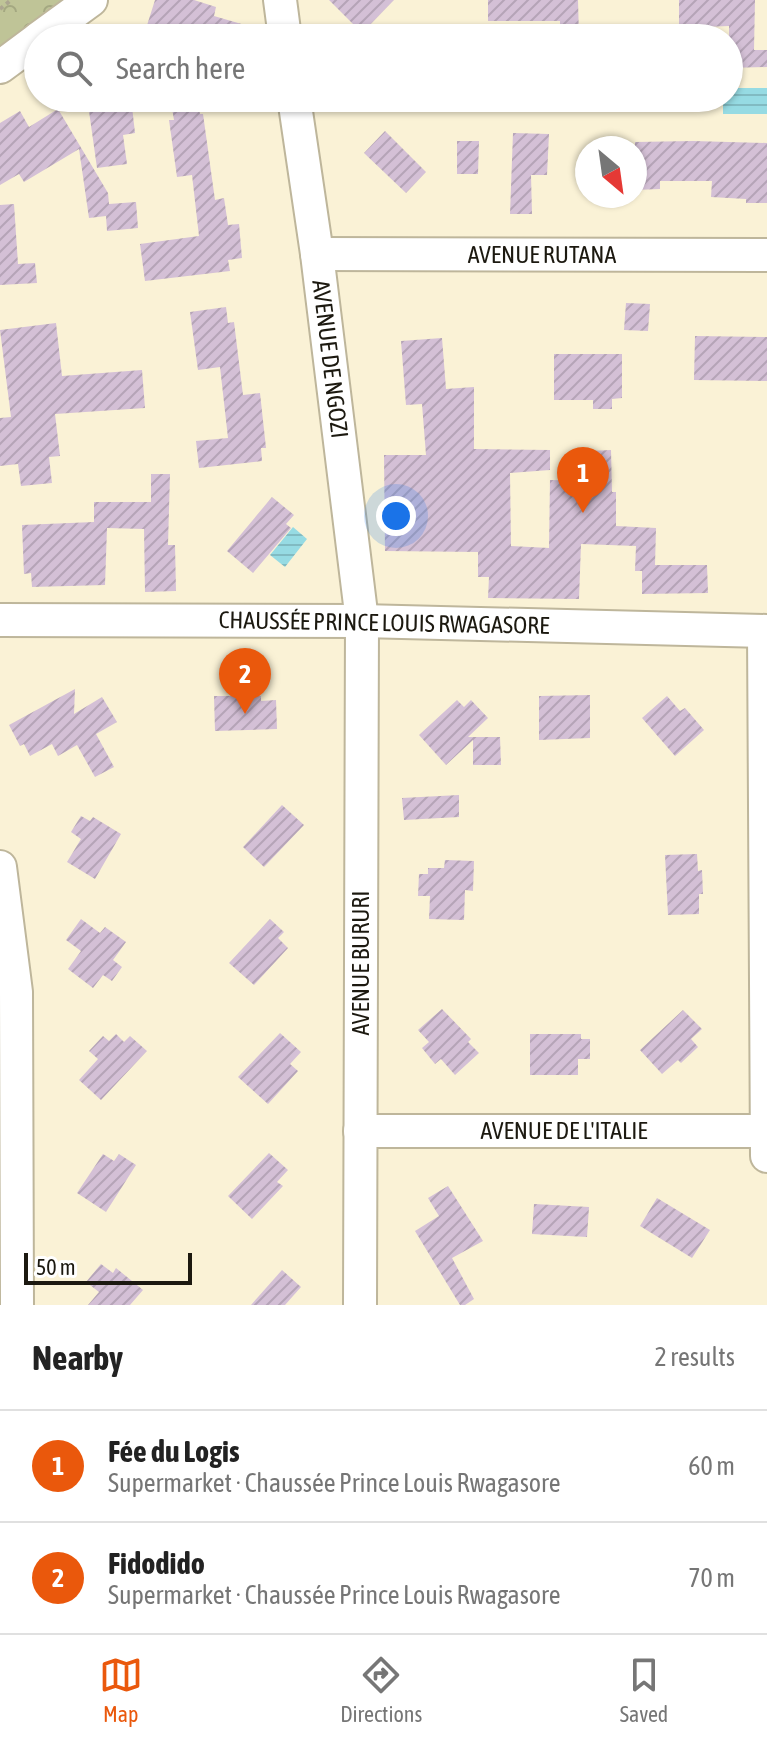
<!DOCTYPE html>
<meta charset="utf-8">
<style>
:root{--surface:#fff;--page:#f2f2f2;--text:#222;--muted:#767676;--line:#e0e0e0;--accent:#ea580c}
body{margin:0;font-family:"Asap Condensed",sans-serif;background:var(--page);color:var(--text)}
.compass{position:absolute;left:575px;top:136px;width:72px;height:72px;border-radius:50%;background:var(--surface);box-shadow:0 2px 6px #0004;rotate:151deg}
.scale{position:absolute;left:24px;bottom:20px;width:168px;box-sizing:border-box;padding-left:8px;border:4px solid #1c1910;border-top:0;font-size:22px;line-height:28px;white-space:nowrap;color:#1c1910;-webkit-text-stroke:6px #fff;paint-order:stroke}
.you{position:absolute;left:396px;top:516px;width:28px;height:28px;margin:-20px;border:6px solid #fff;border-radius:50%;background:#1a73e8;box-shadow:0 0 0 12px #1a73e833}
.badge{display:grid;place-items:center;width:52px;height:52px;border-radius:50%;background:var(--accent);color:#fff;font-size:26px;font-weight:700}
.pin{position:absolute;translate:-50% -66px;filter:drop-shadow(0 2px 4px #0008)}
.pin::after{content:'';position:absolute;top:42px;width:28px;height:24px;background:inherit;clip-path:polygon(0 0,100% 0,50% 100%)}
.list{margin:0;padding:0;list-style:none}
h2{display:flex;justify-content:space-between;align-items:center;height:104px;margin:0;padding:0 32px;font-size:34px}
h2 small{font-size:26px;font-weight:400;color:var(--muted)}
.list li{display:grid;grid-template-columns:52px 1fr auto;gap:24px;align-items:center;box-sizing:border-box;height:112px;padding:0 32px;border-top:2px solid var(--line)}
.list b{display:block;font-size:30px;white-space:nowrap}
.list p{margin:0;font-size:26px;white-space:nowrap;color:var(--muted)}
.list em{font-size:26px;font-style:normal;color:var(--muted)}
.icon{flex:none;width:44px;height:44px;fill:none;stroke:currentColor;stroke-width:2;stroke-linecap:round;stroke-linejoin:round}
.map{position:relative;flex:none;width:767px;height:1305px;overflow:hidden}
.search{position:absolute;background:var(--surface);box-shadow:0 2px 6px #0004;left:24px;right:24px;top:24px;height:88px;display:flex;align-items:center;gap:20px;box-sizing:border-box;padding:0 28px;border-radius:44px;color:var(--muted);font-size:30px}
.sheet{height:328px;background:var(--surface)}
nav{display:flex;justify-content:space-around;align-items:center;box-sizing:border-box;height:112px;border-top:2px solid var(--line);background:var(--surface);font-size:22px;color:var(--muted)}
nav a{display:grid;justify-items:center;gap:4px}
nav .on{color:var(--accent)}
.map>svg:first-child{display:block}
</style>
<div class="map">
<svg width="767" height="1305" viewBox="0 0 767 1305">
<defs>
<pattern id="forest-crowns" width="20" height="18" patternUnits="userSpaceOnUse" patternTransform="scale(2)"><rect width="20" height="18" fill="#bfc497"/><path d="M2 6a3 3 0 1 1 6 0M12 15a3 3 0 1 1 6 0" fill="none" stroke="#a4a881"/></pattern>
<pattern id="water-rules" width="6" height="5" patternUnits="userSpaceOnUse" patternTransform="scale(2)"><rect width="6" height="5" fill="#96dbe3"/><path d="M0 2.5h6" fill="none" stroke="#81bbc2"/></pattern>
<pattern id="building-hatch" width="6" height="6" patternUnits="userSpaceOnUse" patternTransform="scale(2)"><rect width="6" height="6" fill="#d4c0d6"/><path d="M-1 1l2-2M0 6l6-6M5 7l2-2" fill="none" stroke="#b5a4b7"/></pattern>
</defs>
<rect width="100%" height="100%" fill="#faf2d6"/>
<path fill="url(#forest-crowns)" d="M 0,0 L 67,0 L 0,51 Z"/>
<g fill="url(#water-rules)">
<path d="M 729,88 L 767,88 L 767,114 L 723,114 L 723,98 L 729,98 Z"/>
<path d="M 293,527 L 307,539 L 285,567 L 270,555 Z"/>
</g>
<g fill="url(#building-hatch)">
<path d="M 155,0 L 194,0 L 216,7 L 214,16 L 265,31 L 266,38 L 143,38 Z"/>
<path d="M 329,0 L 394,0 L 362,33 Z"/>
<path d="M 488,0 L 578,0 L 579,37 L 560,38 L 560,21 L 488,21 Z"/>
<path d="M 679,0 L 755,0 L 754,50 L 767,50 L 767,67 L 729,68 L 729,26 L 679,28 Z"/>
<path d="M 131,98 L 135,133 L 123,135 L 127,164 L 97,168 L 88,104 Z"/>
<path d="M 198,103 L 200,114 L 203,114 L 215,200 L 224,198 L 228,225 L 239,224 L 242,258 L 228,260 L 230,271 L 145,281 L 140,244 L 199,236 L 192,175 L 177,177 L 169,120 L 174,120 L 172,108 Z"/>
<path d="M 58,109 L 108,193 L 109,204 L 136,202 L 138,228 L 107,231 L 106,216 L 89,218 L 79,149 L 24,182 L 19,174 L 0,185 L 0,123 L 20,111 L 29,127 Z"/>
<path d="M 385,131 L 426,172 L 406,193 L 364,153 Z"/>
<path d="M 513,133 L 549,134 L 547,175 L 531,175 L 532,214 L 510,214 Z"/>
<path d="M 457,141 L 479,141 L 478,174 L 457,174 Z"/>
<path d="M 693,141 L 767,143 L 767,203 L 746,203 L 746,199 L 711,197 L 712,181 L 660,181 L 660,189 L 635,190 L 635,142 Z"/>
<path d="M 14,204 L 18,264 L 35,263 L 37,283 L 0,285 L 0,205 Z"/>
<path d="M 626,303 L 650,304 L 648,331 L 624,330 Z"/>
<path d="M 226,307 L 228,323 L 234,322 L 243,395 L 260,393 L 266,448 L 261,448 L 262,461 L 199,468 L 196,441 L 228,438 L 220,367 L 198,370 L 190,312 Z"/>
<path d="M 56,323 L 62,376 L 142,370 L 145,408 L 55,414 L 60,456 L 49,457 L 52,483 L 21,486 L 18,464 L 0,466 L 0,418 L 11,417 L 0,330 Z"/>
<path d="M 695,336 L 767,337 L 767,381 L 694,380 Z"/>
<path d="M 442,338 L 446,389 L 474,387 L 474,449 L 550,450 L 550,470 L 510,473 L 511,546 L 549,548 L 550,480 L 589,481 L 588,451 L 611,450 L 612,492 L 616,492 L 616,526 L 656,528 L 655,565 L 707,565 L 708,593 L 642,594 L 642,571 L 635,571 L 636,546 L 581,544 L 579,599 L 488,598 L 489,577 L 478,577 L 478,552 L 385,551 L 384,455 L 426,455 L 422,404 L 406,405 L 401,341 Z"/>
<path d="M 554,354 L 622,354 L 622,398 L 612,399 L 612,409 L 593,409 L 593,400 L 554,400 Z"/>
<path d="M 151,474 L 170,474 L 168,545 L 175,545 L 176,591 L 145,592 L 144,529 L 107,528 L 105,585 L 32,587 L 31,573 L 24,574 L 22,525 L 94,522 L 94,502 L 151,502 Z"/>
<path d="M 272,497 L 294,515 L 286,524 L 291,528 L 253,573 L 227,551 Z"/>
<path d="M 75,689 L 74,714 L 102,697 L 117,722 L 96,734 L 114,767 L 95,777 L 77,745 L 58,756 L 52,744 L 30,756 L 24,744 L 20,746 L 9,725 Z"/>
<path d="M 590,695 L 590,738 L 539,740 L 539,696 Z"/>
<path d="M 214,696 L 261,696 L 261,701 L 276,700 L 277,729 L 215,731 Z"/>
<path d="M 667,696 L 680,711 L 685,708 L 704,730 L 675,756 L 642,718 Z"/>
<path d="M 457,700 L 464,707 L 471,700 L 488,718 L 468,737 L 500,737 L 501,765 L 473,765 L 473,740 L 446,765 L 419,735 Z"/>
<path d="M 459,795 L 459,817 L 404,820 L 402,798 Z"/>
<path d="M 282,805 L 304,825 L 264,867 L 243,847 Z"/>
<path d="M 81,816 L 90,821 L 93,817 L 121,834 L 95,879 L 67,862 L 81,839 L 71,832 Z"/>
<path d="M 697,854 L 698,871 L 702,870 L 703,894 L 699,894 L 699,914 L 668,915 L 665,855 Z"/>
<path d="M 445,860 L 474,861 L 473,891 L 465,890 L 464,920 L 429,919 L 430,896 L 418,896 L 419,874 L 428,874 L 428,868 L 444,868 Z"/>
<path d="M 81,919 L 100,933 L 105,927 L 126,942 L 113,960 L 122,967 L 112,981 L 103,975 L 93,988 L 68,969 L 81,951 L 66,940 Z"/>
<path d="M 270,919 L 284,932 L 278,938 L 288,948 L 254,985 L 229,963 Z"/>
<path d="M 442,1009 L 471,1039 L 468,1042 L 479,1053 L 455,1075 L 441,1059 L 435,1064 L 422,1048 L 429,1042 L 418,1030 Z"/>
<path d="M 683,1010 L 702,1029 L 691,1039 L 698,1047 L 681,1063 L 678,1060 L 662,1074 L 640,1050 Z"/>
<path d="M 280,1033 L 301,1052 L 290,1064 L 298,1071 L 268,1104 L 238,1077 Z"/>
<path d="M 116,1034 L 124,1042 L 130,1036 L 147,1051 L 101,1100 L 79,1080 L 98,1059 L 89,1051 L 103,1036 L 109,1041 Z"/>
<path d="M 530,1034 L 581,1034 L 581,1039 L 590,1039 L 590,1059 L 578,1059 L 578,1075 L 530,1075 Z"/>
<path d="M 269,1153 L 288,1170 L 277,1182 L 283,1186 L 252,1219 L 228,1196 Z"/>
<path d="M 103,1154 L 114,1161 L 119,1154 L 136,1165 L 106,1212 L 77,1193 Z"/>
<path d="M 448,1186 L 483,1241 L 452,1258 L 474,1299 L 465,1305 L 460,1305 L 415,1231 L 439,1216 L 428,1198 Z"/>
<path d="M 657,1198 L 710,1230 L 692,1258 L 640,1226 Z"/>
<path d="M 534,1204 L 589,1207 L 587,1237 L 532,1234 Z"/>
<path d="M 101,1264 L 113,1273 L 116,1268 L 143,1290 L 130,1305 L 88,1305 L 99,1292 L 86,1282 Z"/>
<path d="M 282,1270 L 301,1287 L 285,1305 L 251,1305 Z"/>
</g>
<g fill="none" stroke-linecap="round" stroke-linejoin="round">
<g stroke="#beb69b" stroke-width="36">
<g id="minor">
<path d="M 280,0 L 285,38"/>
<path d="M 39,38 L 91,0"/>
<path d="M 0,67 L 38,39"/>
<path d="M 294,98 L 317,254 L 362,621 L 360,1305"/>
<path d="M 317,254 L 767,255"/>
<path d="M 0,620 L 362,621 L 767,631"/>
<path d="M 764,631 L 767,1156"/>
<path d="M 0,867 L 16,992 L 17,1305"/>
<path d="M 360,1131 L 767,1131"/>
</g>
</g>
<path stroke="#aca690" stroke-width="4" stroke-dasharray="4 4" stroke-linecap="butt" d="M 0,9 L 11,0"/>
<use href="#minor" stroke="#fff" stroke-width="32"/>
</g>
<g text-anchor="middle" stroke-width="7" stroke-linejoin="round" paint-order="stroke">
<g font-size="24" fill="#1c1910" stroke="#fff">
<text x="542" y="263">AVENUE RUTANA</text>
<text transform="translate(330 359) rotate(83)" y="8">AVENUE DE NGOZI</text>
<text transform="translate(384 623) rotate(1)" y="8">CHAUSSÉE PRINCE LOUIS RWAGASORE</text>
<text transform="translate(361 963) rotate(-90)" y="8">AVENUE BURURI</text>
<text x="564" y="1139">AVENUE DE L'ITALIE</text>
</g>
</g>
</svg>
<svg class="compass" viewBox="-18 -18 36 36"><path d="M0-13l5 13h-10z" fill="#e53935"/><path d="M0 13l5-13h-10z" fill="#767676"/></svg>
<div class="scale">50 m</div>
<div class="you"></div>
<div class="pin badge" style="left:583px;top:513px">1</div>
<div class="pin badge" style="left:245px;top:714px">2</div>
<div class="search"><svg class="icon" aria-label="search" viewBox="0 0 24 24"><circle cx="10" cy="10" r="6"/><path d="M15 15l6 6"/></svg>Search here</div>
</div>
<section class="sheet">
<h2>Nearby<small>2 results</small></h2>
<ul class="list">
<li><span class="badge">1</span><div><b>Fée du Logis</b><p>Supermarket · Chaussée Prince Louis Rwagasore</p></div><em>60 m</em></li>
<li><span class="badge">2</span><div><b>Fidodido</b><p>Supermarket · Chaussée Prince Louis Rwagasore</p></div><em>70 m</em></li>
</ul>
</section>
<nav>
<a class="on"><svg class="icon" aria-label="map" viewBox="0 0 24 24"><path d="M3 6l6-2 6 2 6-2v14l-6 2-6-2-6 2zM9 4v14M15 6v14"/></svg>Map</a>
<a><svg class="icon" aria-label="directions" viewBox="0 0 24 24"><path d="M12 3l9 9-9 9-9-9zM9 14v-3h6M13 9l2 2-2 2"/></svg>Directions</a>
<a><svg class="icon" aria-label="saved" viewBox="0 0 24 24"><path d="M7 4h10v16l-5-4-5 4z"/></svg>Saved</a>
</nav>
